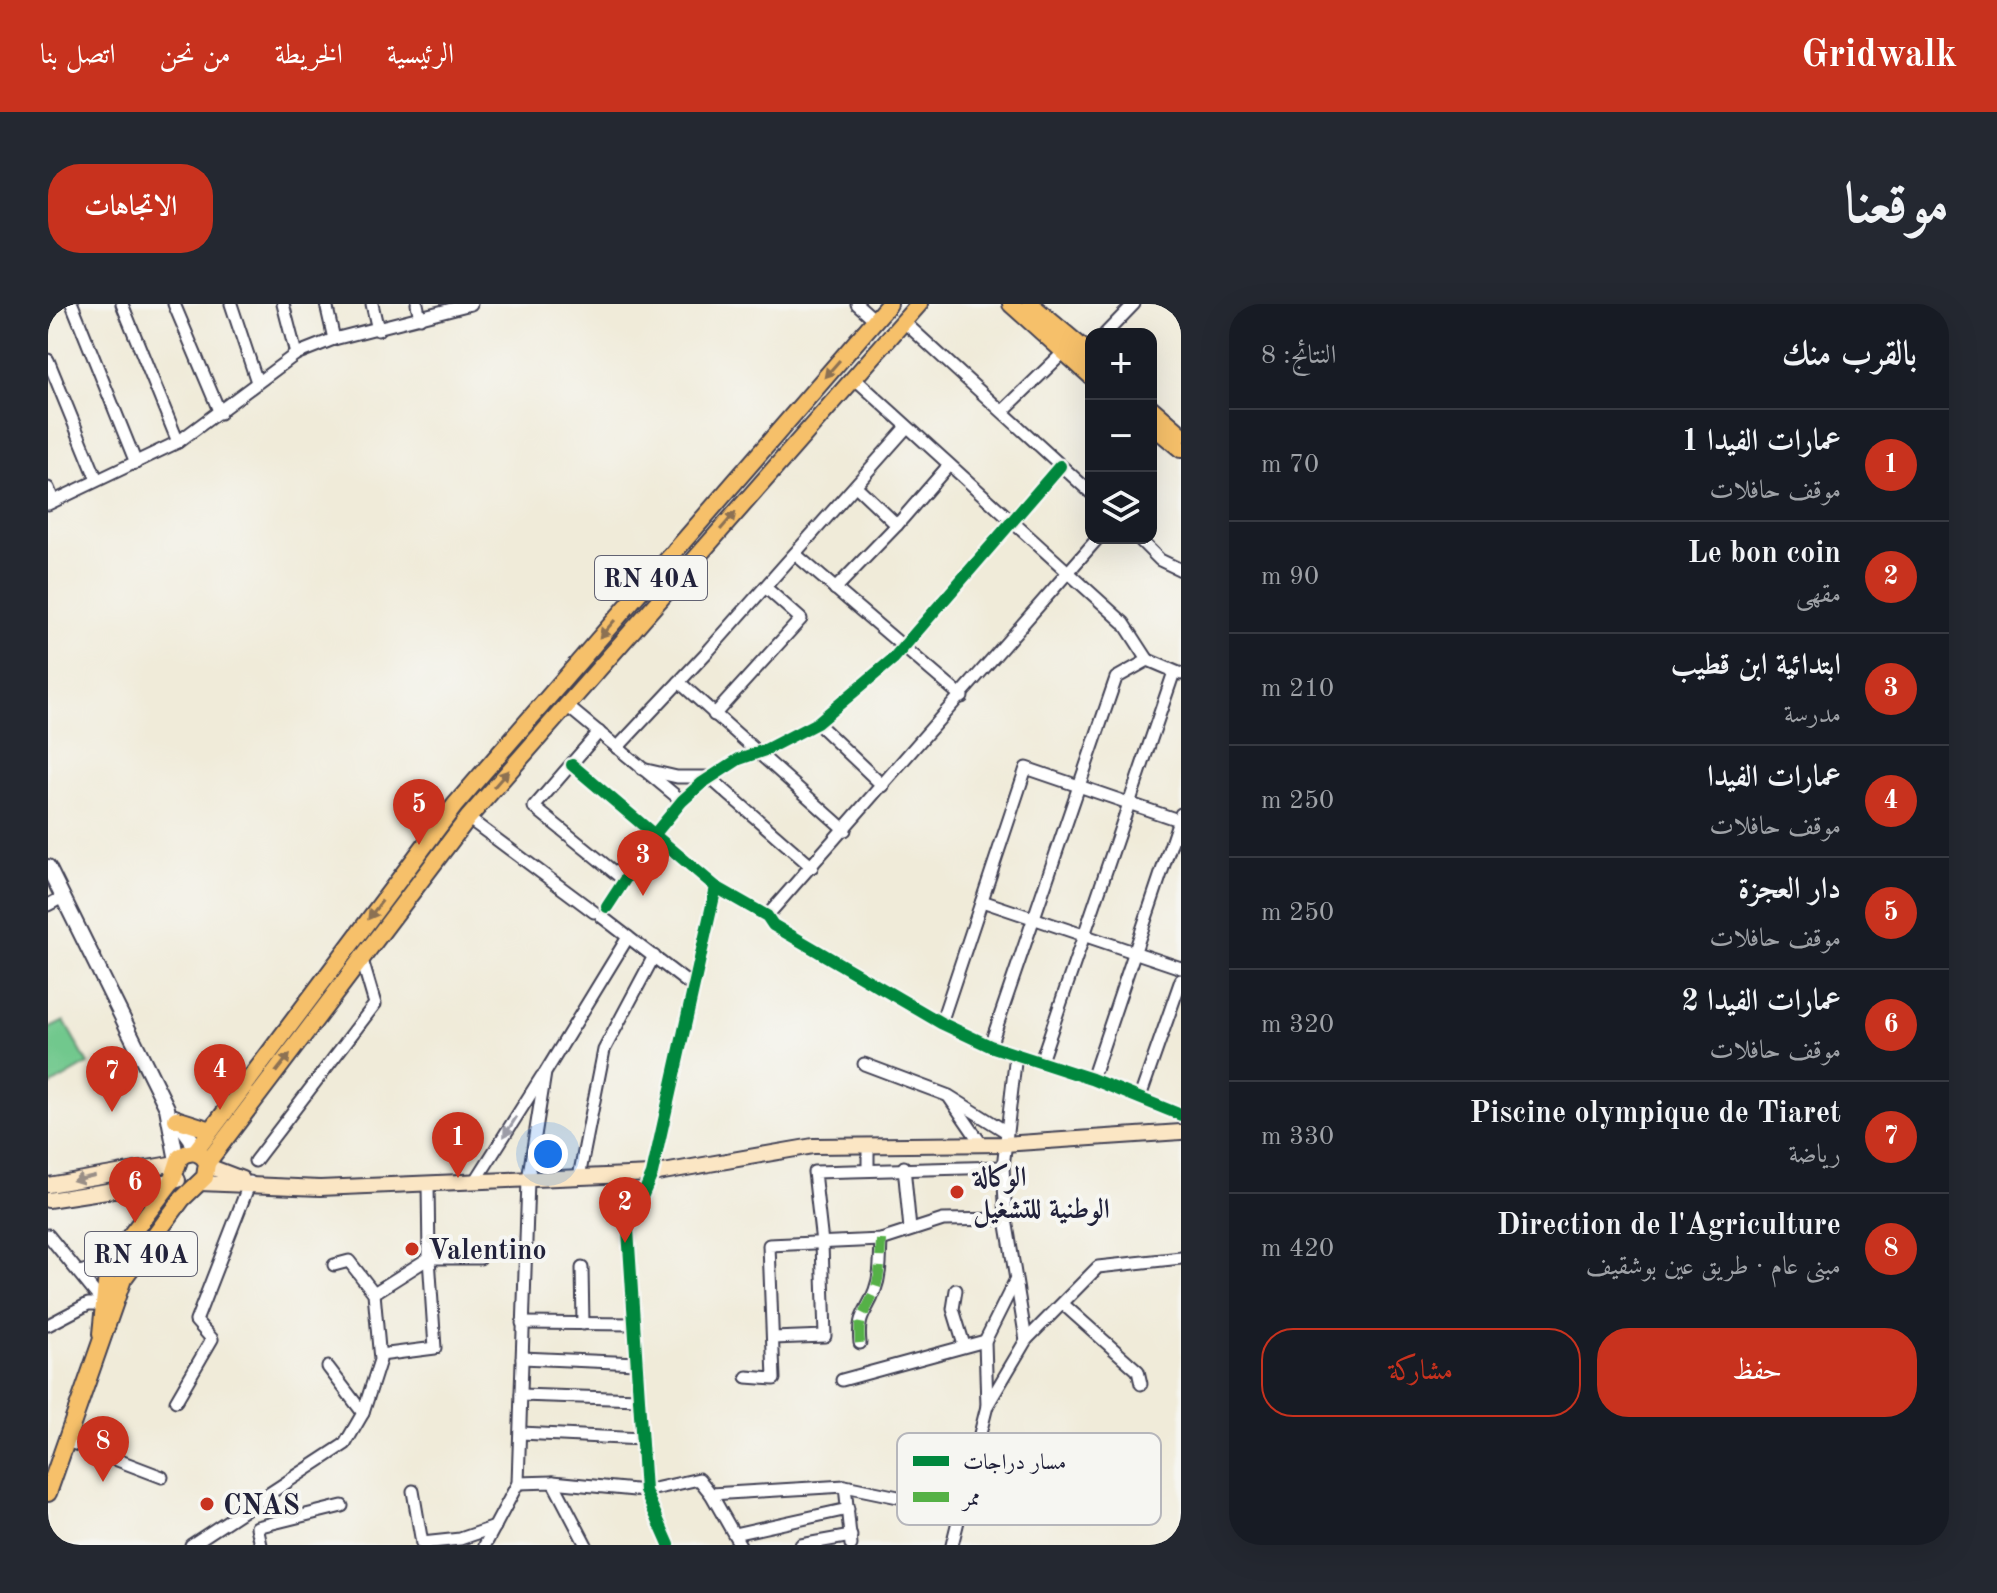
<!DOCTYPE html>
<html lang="ar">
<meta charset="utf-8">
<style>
:root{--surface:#171b24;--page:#242831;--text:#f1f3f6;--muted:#9ea1a6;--line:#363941;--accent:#c8321e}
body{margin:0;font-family:"Old Standard TT",Amiri,serif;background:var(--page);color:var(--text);direction:rtl}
.controls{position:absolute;right:24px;top:24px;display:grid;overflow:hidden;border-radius:16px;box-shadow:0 8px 32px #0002}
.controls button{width:72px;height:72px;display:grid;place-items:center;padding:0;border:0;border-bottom:2px solid var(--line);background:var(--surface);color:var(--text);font:40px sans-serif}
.you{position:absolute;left:500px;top:850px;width:28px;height:28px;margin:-20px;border:6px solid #fff;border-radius:50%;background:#1a73e8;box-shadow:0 0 0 12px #1a73e833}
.badge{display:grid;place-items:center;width:52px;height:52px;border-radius:50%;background:var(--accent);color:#fff;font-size:26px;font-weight:700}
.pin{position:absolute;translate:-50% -66px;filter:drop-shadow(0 2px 4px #0008)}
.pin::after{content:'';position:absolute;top:42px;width:28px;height:24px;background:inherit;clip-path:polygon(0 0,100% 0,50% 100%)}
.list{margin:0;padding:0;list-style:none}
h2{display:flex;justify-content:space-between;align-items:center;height:104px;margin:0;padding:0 32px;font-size:34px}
h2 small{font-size:26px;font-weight:400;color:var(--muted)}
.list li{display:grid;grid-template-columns:52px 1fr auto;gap:24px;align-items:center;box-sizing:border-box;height:112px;padding:0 32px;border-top:2px solid var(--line)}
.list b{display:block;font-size:30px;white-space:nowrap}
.list p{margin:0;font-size:26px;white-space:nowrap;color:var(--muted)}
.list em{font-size:26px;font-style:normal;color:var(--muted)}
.actions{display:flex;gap:16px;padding:24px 32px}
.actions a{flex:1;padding:18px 0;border:2px solid var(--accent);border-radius:32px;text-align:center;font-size:28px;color:var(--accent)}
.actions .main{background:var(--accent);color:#fff}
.icon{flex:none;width:44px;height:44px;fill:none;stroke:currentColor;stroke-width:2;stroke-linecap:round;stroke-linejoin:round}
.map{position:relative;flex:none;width:1133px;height:1241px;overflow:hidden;direction:ltr;border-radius:32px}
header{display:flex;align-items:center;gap:48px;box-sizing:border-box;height:112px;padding:0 40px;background:var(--accent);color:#fff}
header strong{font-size:38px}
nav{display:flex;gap:44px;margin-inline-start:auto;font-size:28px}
.intro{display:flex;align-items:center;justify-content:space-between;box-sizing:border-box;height:192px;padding:0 48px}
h1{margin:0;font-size:56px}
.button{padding:20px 36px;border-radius:32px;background:var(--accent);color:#fff;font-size:28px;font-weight:700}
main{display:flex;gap:48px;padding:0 48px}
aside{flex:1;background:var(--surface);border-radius:32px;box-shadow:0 8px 32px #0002}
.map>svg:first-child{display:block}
</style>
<header>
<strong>Gridwalk</strong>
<nav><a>الرئيسية</a><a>الخريطة</a><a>من نحن</a><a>اتصل بنا</a></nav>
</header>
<div class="intro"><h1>موقعنا</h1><a class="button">الاتجاهات</a></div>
<main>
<aside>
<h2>بالقرب منك<small>النتائج: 8</small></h2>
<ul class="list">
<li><span class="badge">1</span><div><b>عمارات الفيدا 1</b><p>موقف حافلات</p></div><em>70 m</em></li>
<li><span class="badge">2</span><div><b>Le bon coin</b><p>مقهى</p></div><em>90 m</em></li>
<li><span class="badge">3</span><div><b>ابتدائية ابن قطيب</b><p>مدرسة</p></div><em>210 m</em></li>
<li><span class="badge">4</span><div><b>عمارات الفيدا</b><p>موقف حافلات</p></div><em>250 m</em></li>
<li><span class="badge">5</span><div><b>دار العجزة</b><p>موقف حافلات</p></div><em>250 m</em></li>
<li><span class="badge">6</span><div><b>عمارات الفيدا 2</b><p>موقف حافلات</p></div><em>320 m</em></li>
<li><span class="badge">7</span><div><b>Piscine olympique de Tiaret</b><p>رياضة</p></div><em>330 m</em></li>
<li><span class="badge">8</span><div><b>Direction de l'Agriculture</b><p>مبنى عام · طريق عين بوشقيف</p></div><em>420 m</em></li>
</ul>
<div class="actions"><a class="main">حفظ</a><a>مشاركة</a></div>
</aside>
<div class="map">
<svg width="1133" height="1241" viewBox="0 0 1133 1241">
<rect width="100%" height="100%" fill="#f6f6f2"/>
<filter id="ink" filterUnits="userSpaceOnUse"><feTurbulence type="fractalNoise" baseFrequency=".0125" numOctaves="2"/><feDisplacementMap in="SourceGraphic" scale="16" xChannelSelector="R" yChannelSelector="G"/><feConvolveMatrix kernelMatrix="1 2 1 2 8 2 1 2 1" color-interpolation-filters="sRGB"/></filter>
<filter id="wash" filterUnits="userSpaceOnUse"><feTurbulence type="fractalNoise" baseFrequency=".006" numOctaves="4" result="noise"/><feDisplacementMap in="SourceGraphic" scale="32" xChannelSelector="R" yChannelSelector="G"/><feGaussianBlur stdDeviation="1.8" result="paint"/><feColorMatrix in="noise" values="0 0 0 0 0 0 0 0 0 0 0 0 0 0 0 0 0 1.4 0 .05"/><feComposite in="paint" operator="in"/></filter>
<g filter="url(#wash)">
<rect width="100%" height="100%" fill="#f0ebd9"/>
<path fill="#71c88d" stroke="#4a7564" stroke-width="2" d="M 16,717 L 40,760 L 0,783 L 0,725 Z"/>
</g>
<g filter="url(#ink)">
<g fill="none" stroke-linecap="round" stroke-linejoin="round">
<g stroke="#414053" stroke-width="15">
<g id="minor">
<path d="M 24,0 L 88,159"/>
<path d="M 74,0 L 130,138"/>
<path d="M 126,0 L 172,109"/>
<path d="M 183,0 L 209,78"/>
<path d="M 235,0 L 248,50 L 286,35 L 423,0"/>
<path d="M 278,0 L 286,35"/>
<path d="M 324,0 L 330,26"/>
<path d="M 369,0 L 372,14"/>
<path d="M 809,0 L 827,16"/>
<path d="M 855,17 L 1043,189"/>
<path d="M 1057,30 L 1086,0"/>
<path d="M 0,56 L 49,176"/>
<path d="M 805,73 L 1076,319 L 1100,356"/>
<path d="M 956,106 L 1016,48"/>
<path d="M 808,182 L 849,221"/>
<path d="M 0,184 L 5,196"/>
<path d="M 0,200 L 130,138 L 248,50"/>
<path d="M 1090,234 L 1112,256 L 1133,266"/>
<path d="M 747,250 L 914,393"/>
<path d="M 787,285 L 849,221 L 901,161"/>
<path d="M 631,378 L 797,526"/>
<path d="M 519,402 L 634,497"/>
<path d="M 666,411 L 753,315 L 717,283"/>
<path d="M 769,419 L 835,482"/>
<path d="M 551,428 L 486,503 L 577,577"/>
<path d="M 569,444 L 662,345 L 859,123"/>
<path d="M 524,461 L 668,583 L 719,612 L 725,621 L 893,719 L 942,742 L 1044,775 L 1133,811"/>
<path d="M 594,465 L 629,473 L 661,473 L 764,563"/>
<path d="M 420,514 L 546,608"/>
<path d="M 934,597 L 1133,664"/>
<path d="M 0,601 L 15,593"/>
<path d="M 559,603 L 606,531 L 634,497 L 654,479 L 691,455 L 717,446 L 769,419 L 845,355 L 1012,162"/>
<path d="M 719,612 L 1050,234"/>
<path d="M 554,613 L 645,683"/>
<path d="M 893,719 L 978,464 L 1133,517"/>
<path d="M 942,742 L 1068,374 L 1100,356 L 1133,370"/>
<path d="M 968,750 L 955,863 L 958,915 L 978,1036"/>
<path d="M 993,757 L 1126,368"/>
<path d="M 816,760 L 901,792 L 957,827"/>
<path d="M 1044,775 L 1133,510"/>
<path d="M 901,793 L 934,841"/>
<path d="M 1092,793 L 1133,676"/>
<path d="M 820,841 L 820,865"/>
<path d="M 207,857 L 327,700 L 314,656"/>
<path d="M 856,863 L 862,925"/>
<path d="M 531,873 L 556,746 L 606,652"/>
<path d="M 427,878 L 494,772"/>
<path d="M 0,931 L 56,1000"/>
<path d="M 534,964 L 535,1020"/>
<path d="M 31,968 L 60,961"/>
<path d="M 908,986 L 905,1005 L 916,1041"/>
<path d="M 326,989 L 381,954 L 380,880"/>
<path d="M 1015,1000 L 1090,1067 L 1093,1080"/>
<path d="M 474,1019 L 586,1020"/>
<path d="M 0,1021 L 40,1000 L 56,1000"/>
<path d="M 725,1034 L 777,1032 L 774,939 L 766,868 L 955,863"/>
<path d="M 812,1039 C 809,1010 818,1011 827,986 C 833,970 832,954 833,936"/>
<path d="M 332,1051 L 387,1044 L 381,954 L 432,954"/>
<path d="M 474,1054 L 589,1059"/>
<path d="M 280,1063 L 315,1109"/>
<path d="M 699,1073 L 726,1075 L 721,941 L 833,936 L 895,916 L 958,915"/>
<path d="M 794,1076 L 937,1037"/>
<path d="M 473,1091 L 591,1095"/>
<path d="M 128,1097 L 164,1035 L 148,1017 L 202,878"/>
<path d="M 939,1102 L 937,1037 L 967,977"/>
<path d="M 473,1129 L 594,1135"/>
<path d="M 17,1136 L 114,1173"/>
<path d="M 505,1178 L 538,1241"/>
<path d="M 470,1179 L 505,1178 L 597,1187 L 651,1175 L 663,1190 L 797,1182 L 913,1206"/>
<path d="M 797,1182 L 803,1241"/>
<path d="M 365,1187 L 374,1239"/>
<path d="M 663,1190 L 692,1241"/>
<path d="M 686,1230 L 800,1205"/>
<path d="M 143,1241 L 297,1140 L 315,1109 L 332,1056 L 326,989 L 301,957 L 286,961"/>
<path d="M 213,1241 L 209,1223 L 294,1202"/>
<path d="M 378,1241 L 374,1239 L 412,1235 L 447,1223"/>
<path d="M 437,1241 L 470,1179 L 480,876 L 497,769 L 580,633"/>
<path d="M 621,1241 L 597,1187 L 580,926 L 604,870 L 668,583"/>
<path d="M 753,1241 L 803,1232"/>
<path d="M 904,1241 L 939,1102 L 978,1036 L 1050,963 L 1133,954"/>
</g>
</g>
<g stroke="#414053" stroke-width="18">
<g id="tertiary">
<path d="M 0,563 L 119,804 L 129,857"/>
<path d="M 127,813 L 143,835 L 147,848"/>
</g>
</g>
<g stroke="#414053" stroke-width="18">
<g id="secondary">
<path d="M 160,862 L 194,875"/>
<path d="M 152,879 L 272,884 L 604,870 L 765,842 L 956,840 L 1133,828"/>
<path d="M 0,881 L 128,859"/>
<path d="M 0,896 L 130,876"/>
</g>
</g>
<g stroke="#414053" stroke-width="20">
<g id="primary">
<path d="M 963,0 L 1043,72"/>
<path d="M 982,0 L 1043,51"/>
<path d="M 1103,104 L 1133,130"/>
<path d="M 1103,120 L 1133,145"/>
<path d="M 128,815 L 163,826"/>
<path d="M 147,848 L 407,501 L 841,0"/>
<path d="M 159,859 L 420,514 L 871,0"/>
<path d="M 0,1189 L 75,975 L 134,895 L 157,873 L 159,859 C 154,848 143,845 132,853 L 124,877 L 60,961 L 53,1030"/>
</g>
</g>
<use href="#minor" stroke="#fff" stroke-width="11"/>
<use href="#tertiary" stroke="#fff" stroke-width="14"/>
<use href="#secondary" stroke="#fbe6c4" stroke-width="14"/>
<use href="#primary" stroke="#f6c06b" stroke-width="16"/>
<path stroke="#55b146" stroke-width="10" stroke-dasharray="20 10" stroke-linecap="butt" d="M 812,1039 C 809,1010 818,1011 827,986 C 833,970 832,954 833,936"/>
<g stroke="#f6f6f2" stroke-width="17">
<g id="cycleway">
<path d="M 524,461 L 668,583 L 719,612 L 725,621 L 893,719 L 942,742 L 1044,775 L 1133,811"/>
<path d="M 559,603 L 606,531 L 634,497 L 654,479 L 691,455 L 717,446 L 769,419 L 845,355 L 1012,162"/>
<path d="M 621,1241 L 597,1187 L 580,926 L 604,870 L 668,583"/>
</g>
</g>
<use href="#cycleway" stroke="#00873e" stroke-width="12"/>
</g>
<defs><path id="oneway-solid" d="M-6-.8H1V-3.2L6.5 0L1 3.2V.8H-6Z" transform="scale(2)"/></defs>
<g fill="#8c7153">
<use href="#oneway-solid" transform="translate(784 65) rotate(131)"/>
<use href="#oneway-solid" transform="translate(680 217) rotate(-49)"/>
<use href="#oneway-solid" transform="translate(559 325) rotate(131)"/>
<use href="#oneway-solid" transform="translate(453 475) rotate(-49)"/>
<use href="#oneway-solid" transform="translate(327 606) rotate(127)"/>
<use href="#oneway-solid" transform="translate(235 759) rotate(-52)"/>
</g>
<use fill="#9c9ca7" href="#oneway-solid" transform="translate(462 823) rotate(122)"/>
<use fill="#998e86" href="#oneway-solid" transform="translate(36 874) rotate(167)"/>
</g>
<g fill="#c8321e" stroke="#f6f6f2" stroke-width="3">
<circle cx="909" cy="888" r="8"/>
<circle cx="364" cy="945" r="8"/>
<circle cx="159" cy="1200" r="8"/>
</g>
<g text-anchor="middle" stroke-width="8" stroke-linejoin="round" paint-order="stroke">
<g fill="#f6f6f2" stroke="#626272" stroke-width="2">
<rect x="547" y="252" width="112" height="44" rx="6"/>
<rect x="37" y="928" width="112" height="44" rx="6"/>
</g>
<g font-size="26" font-weight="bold" fill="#22223b">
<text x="603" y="283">RN 40A</text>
<text x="93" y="959">RN 40A</text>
</g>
<g font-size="28" font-weight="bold" fill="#22223b" stroke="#f6f6f2" text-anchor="start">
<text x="925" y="882">الوكالة<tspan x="925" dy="32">الوطنية للتشغيل</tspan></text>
<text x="380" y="955">Valentino</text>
<text x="175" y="1210">CNAS</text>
</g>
</g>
<rect x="849" y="1129" width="264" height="92" rx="12" fill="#f6f6f2" stroke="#b6b6bb" stroke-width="2"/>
<rect x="865" y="1152" width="36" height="10" fill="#00873e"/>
<rect x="865" y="1188" width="36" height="10" fill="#55b146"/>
<g font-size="22" fill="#22223b">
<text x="915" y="1165">مسار دراجات</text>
<text x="915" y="1201">ممر</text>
</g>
</svg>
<div class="controls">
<button>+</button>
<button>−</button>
<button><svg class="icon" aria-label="layers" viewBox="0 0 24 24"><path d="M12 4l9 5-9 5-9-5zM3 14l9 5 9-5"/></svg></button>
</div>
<div class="you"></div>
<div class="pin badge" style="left:410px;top:874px">1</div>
<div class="pin badge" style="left:577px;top:939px">2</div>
<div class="pin badge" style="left:595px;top:592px">3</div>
<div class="pin badge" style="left:172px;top:806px">4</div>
<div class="pin badge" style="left:371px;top:541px">5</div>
<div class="pin badge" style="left:87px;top:919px">6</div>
<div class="pin badge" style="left:64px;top:808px">7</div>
<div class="pin badge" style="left:55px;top:1178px">8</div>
</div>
</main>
